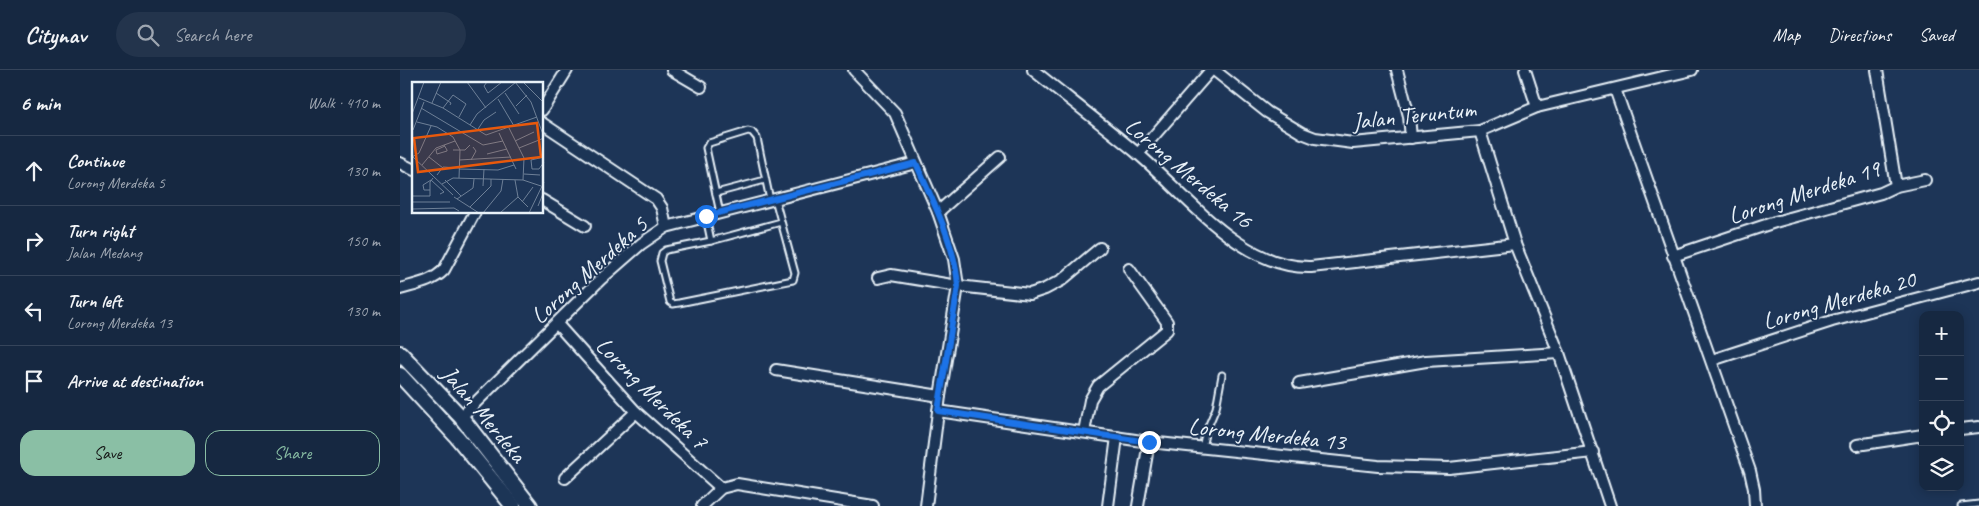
<!DOCTYPE html>
<meta charset="utf-8">
<style>
:root{--surface:#162841;--page:#23344c;--text:#f1f3f6;--muted:#9ea6b1;--line:#35445a;--accent:#8abfa5}
body{margin:0;font-family:Caveat,sans-serif;background:var(--page);color:var(--text)}
.controls{position:absolute;right:15px;bottom:15px;display:grid;overflow:hidden;border-radius:10px;box-shadow:0 2px 12px #0003}
.controls button{width:45px;height:45px;display:grid;place-items:center;padding:0;border:0;border-bottom:1px solid var(--line);background:var(--surface);color:var(--text);font:25px sans-serif}
.stop{position:absolute;width:15px;height:15px;margin:-11px;border:4px solid #1a73e8;border-radius:50%;background:#fff}
.stop.end{background:#1a73e8;border-color:#fff;box-shadow:0 1px 5px #0008}
.list{margin:0;padding:0;list-style:none}
h2{display:flex;justify-content:space-between;align-items:center;height:65px;margin:0;padding:0 20px;font-size:21px}
h2 small{font-size:16px;font-weight:400;color:var(--muted)}
.list li{display:grid;grid-template-columns:32px 1fr auto;gap:15px;align-items:center;box-sizing:border-box;height:70px;padding:0 20px;border-top:1px solid var(--line)}
.list b{display:block;font-size:19px;white-space:nowrap}
.list p{margin:0;font-size:16px;white-space:nowrap;color:var(--muted)}
.list em{font-size:16px;font-style:normal;color:var(--muted)}
.actions{display:flex;gap:10px;padding:15px 20px}
.actions a{flex:1;padding:11px 0;border:1px solid var(--accent);border-radius:15px;text-align:center;font-size:18px;color:var(--accent)}
.actions .main{background:var(--accent);color:#111}
.icon{flex:none;width:28px;height:28px;fill:none;stroke:currentColor;stroke-width:2;stroke-linecap:round;stroke-linejoin:round}
.map{position:relative;flex:none;width:1579px;height:436px;overflow:hidden}
header{display:flex;align-items:center;gap:30px;box-sizing:border-box;height:70px;padding:0 25px;background:var(--surface);border-bottom:1px solid var(--line)}
header strong{font-size:24px}
nav{display:flex;gap:28px;margin-inline-start:auto;font-size:18px}
.search{width:350px;height:45px;background:var(--page);display:flex;align-items:center;gap:12px;box-sizing:border-box;padding:0 18px;border-radius:28px;color:var(--muted);font-size:19px}
main{display:flex}
aside{flex:1;background:var(--surface)}
.map>svg:first-child{display:block}
</style>
<header>
<strong>Citynav</strong>
<div class="search"><svg class="icon" aria-label="search" viewBox="0 0 24 24"><circle cx="10" cy="10" r="6"/><path d="M15 15l6 6"/></svg>Search here</div>
<nav><a>Map</a><a>Directions</a><a>Saved</a></nav>
</header>
<main>
<aside>
<h2>6 min<small>Walk · 410 m</small></h2>
<ul class="list">
<li><svg class="icon" aria-label="ahead" viewBox="0 0 24 24"><path d="M12 20V5M6 11l6-6 6 6"/></svg><div><b>Continue</b><p>Lorong Merdeka 5</p></div><em>130 m</em></li>
<li><svg class="icon" aria-label="right" viewBox="0 0 24 24"><path d="M7 20v-9h11M14 6l5 5-5 5"/></svg><div><b>Turn right</b><p>Jalan Medang</p></div><em>150 m</em></li>
<li><svg class="icon" aria-label="left" viewBox="0 0 24 24"><path d="M17 20v-9H6M10 6l-5 5 5 5"/></svg><div><b>Turn left</b><p>Lorong Merdeka 13</p></div><em>130 m</em></li>
<li><svg class="icon" aria-label="arrive" viewBox="0 0 24 24"><path d="M6 21V4h12l-3 4 3 4H6"/></svg><div><b>Arrive at destination</b></div></li>
</ul>
<div class="actions"><a class="main">Save</a><a>Share</a></div>
</aside>
<div class="map">
<svg width="1579" height="436" viewBox="0 0 1579 436">
<rect width="100%" height="100%" fill="#1d3557"/>
<filter id="ink" filterUnits="userSpaceOnUse"><feTurbulence type="fractalNoise" baseFrequency=".02" numOctaves="2"/><feDisplacementMap in="SourceGraphic" scale="10" xChannelSelector="R" yChannelSelector="G"/><feConvolveMatrix kernelMatrix="1 2 1 2 8 2 1 2 1" color-interpolation-filters="sRGB"/></filter>
<g filter="url(#ink)">
<g fill="none" stroke-linecap="round" stroke-linejoin="round">
<g stroke="#e8f1f8" stroke-width="9">
<g id="service">
<path d="M 316,123 L 365,110"/>
<path d="M 375,129 L 395,203 L 393,210 L 279,233 L 273,234 L 270,232 L 260,191 L 262,183 L 266,180 L 311,171 L 381,152"/>
<path d="M 320,143 L 306,78 L 309,73 L 348,61 L 352,62 L 357,68 L 370,130"/>
<path d="M 306,147 L 311,171"/>
<path d="M 802,378 L 805,364 L 816,338 L 822,305"/>
<path d="M 1561,436 L 1579,434"/>
</g>
</g>
<g stroke="#e8f1f8" stroke-width="14">
<g id="minor">
<path d="M 272,0 L 301,17"/>
<path d="M 454,0 L 495,43 L 538,142 L 554,189 L 558,216 L 540,326 L 526,436"/>
<path d="M 633,0 C 668,28 703,55 737,83 C 786,124 841,199 911,197 L 1115,174"/>
<path d="M 814,0 L 867,42 L 902,63 L 915,68 L 953,73 L 1080,61 L 1137,37 L 1292,0"/>
<path d="M 997,0 L 1009,46 L 1011,68"/>
<path d="M 1125,0 L 1137,37"/>
<path d="M 1477,0 L 1496,116"/>
<path d="M 1215,19 L 1350,401 L 1354,419 L 1355,436"/>
<path d="M 142,40 L 167,0"/>
<path d="M 142,53 L 256,129 L 262,138 L 266,157"/>
<path d="M 1080,61 L 1115,174 L 1159,283 L 1210,436"/>
<path d="M 738,84 L 811,0"/>
<path d="M 0,93 L 14,100"/>
<path d="M 142,130 L 185,156"/>
<path d="M 538,142 L 600,87"/>
<path d="M 1273,186 L 1375,152 L 1481,123 L 1496,116 L 1525,110"/>
<path d="M 478,208 L 491,205 L 558,216 L 630,224 L 645,219 L 662,210 L 700,178"/>
<path d="M 0,219 C 17,214 32,212 44,200 L 75,142"/>
<path d="M 157,254 L 236,342 L 321,418"/>
<path d="M 1312,290 L 1432,251 L 1579,212"/>
<path d="M 376,300 L 540,326"/>
<path d="M 899,313 L 1026,291 L 1159,283"/>
<path d="M 538,341 L 749,372 L 978,396 L 1049,398 L 1193,382"/>
<path d="M 61,347 L 201,209 L 241,174 L 266,157 L 516,93"/>
<path d="M 1560,359 L 1579,357"/>
<path d="M 684,362 L 690,330 L 698,316 L 767,260 L 767,252 L 729,199"/>
<path d="M 1457,375 L 1523,365"/>
<path d="M 165,408 L 236,342"/>
<path d="M 302,436 L 321,418 L 337,414 L 473,436"/>
<path d="M 708,436 L 717,367"/>
<path d="M 738,436 L 749,372"/>
</g>
</g>
<g stroke="#e8f1f8" stroke-width="18">
<g id="secondary">
<path d="M 0,283 L 61,347 L 130,436"/>
<path d="M 0,305 L 57,367 L 113,436"/>
</g>
</g>
<use href="#service" stroke="#1d3557" stroke-width="5"/>
<use href="#minor" stroke="#1d3557" stroke-width="10"/>
<use href="#secondary" stroke="#1d3557" stroke-width="14"/>
</g>
</g>
<g fill="none" stroke-linecap="round" stroke-linejoin="round" filter="url(#ink)">
<path stroke="#1a73e8" stroke-width="6" d="M 306,146 L 516,93 C 533,132 555,173 558,216 L 538,341 L 749,372"/>
</g>
<g text-anchor="middle" stroke-width="4" stroke-linejoin="round" paint-order="stroke">
<g font-size="24" fill="#e8f1f8" stroke="#1d3557">
<text transform="translate(1014 45) rotate(-6)" y="8">Jalan Teruntum</text>
<text transform="translate(789 103) rotate(40)" y="8">Lorong Merdeka 16</text>
<text transform="translate(1404 122) rotate(-18)" y="8">Lorong Merdeka 19</text>
<text transform="translate(189 200) rotate(-42)" y="8">Lorong Merdeka 5</text>
<text transform="translate(1439 230) rotate(-16)" y="8">Lorong Merdeka 20</text>
<text transform="translate(252 323) rotate(45)" y="8">Lorong Merdeka 7</text>
<text transform="translate(84 344) rotate(50)" y="8">Jalan Merdeka</text>
<text transform="translate(867 364) rotate(6)" y="8">Lorong Merdeka 13</text>
</g>
</g>
<g transform="translate(12 12)">
<rect width="131" height="131" fill="#1d3557"/>
<path fill="none" stroke="#6e8097" stroke-width="1" d="M 55,0 L 74,26M 75,0 L 72,4 L 76,11 L 90,0M 103,0 L 119,20 L 132,55M 111,0 L 132,21M 24,11 L 39,21 L 38,23M 93,11 L 107,32M 7,16 L 31,26 L 74,53 L 125,35M 86,17 L 102,44M 20,21 L 29,0M 104,24 L 115,13M 9,26 L 71,63 L 91,59M 31,26 L 41,13 L 54,22 L 47,35M 0,32 L 12,0M 5,40 L 25,45 L 41,55 L 48,68 L 47,96M 58,43 L 65,32 L 104,0M 97,46 L 112,76 L 111,98M 66,47 L 72,38 L 84,30M 1,48 L 12,20M 87,51 L 104,87M 103,59 L 122,50M 32,63 L 35,68 L 35,69 L 25,72 L 24,68 L 33,64M 107,66 L 132,56M 41,68 L 53,68 L 58,63M 75,72 L 95,67M 0,74 L 41,113M 0,75 L 7,71 L 19,44M 17,75 L 31,86M 132,75 L 119,78 L 120,87 L 127,87 L 132,80M 47,78 L 99,75M 59,78 L 64,69 L 61,65M 10,83 L 24,66 L 43,59M 47,87 L 86,88 L 102,83M 112,92 L 128,93M 25,93 L 31,85 L 47,86M 19,98 L 32,110 L 28,112M 33,98 L 49,114M 103,98 L 106,115M 30,102 L 41,96 L 111,98 L 129,104M 71,104 L 72,87M 18,108 L 12,108 L 11,103 L 19,98M 0,114 L 18,114 L 18,100 L 21,96M 42,115 L 67,131M 45,117 L 61,106 L 62,97M 0,120 L 38,120M 110,120 L 121,105M 126,124 L 132,109M 58,125 L 79,104 L 79,97M 0,127 L 42,126 L 47,129M 71,131 L 89,109 L 91,97M 88,131 L 106,115 L 116,125M 117,131 L 132,100"/>
<path fill="#e8590c" fill-opacity="0.15" stroke="#e8590c" stroke-width="2.5" d="M 125,41 L 129,75 L 6,90 L 2,56 Z"/>
<rect width="131" height="131" fill="none" stroke="#e8f1f8" stroke-width="2.5"/>
</g>
</svg>
<div class="controls">
<button>+</button>
<button>−</button>
<button><svg class="icon" aria-label="locate" viewBox="0 0 24 24"><circle cx="12" cy="12" r="6"/><path d="M12 2v4M12 18v4M2 12h4M18 12h4"/></svg></button>
<button><svg class="icon" aria-label="layers" viewBox="0 0 24 24"><path d="M12 4l9 5-9 5-9-5zM3 14l9 5 9-5"/></svg></button>
</div>
<div class="stop" style="left:306px;top:146px"></div>
<div class="stop end" style="left:749px;top:372px"></div>
</div>
</main>
